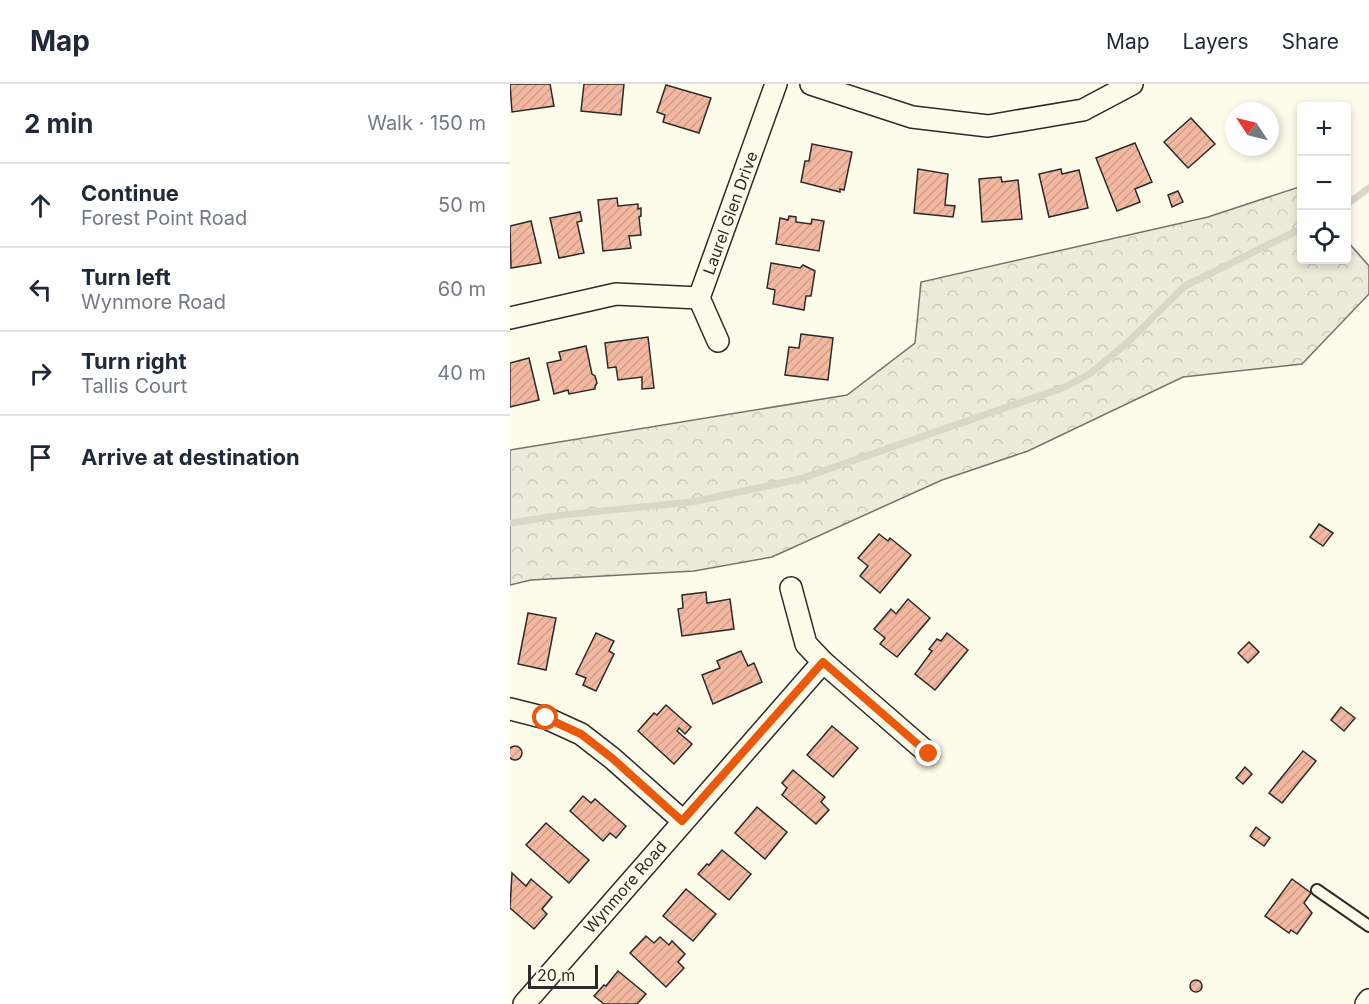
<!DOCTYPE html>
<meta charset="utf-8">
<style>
:root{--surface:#fff;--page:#f2f2f3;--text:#1f2937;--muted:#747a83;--line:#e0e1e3}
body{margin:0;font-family:Inter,sans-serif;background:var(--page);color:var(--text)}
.controls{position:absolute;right:18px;top:18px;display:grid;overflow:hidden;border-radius:6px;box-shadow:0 3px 9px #0003}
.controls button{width:54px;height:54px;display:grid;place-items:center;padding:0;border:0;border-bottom:2px solid var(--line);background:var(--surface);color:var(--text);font:30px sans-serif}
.compass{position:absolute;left:715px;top:18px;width:54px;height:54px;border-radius:50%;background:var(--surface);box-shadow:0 3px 9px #0003;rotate:305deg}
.scale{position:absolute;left:18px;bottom:15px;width:70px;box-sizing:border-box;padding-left:6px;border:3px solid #2b2b2b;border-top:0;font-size:16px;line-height:21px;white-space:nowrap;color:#2b2b2b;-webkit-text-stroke:4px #fdfbea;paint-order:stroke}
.stop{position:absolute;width:18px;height:18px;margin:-14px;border:4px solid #ea580c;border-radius:50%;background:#fff}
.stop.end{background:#ea580c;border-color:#fff;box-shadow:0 2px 6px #0008}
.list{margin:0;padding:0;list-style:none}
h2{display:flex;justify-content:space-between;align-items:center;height:78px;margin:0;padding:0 24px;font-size:26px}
h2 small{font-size:20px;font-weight:400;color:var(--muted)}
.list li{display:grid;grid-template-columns:39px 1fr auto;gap:18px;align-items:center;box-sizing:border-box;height:84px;padding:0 24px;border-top:2px solid var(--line)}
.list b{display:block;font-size:22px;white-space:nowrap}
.list p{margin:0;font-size:20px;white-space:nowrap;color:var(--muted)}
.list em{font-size:20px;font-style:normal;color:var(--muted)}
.icon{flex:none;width:33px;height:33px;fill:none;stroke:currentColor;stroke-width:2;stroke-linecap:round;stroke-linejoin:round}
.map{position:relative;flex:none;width:859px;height:920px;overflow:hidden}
header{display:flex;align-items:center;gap:36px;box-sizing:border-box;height:84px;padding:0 30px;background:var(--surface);border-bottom:2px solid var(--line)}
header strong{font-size:28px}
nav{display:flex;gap:33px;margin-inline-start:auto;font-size:21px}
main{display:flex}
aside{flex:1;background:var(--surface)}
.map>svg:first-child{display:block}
</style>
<header>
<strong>Map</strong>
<nav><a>Map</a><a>Layers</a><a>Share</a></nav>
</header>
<main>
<aside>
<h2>2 min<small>Walk · 150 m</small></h2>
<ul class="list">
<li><svg class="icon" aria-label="ahead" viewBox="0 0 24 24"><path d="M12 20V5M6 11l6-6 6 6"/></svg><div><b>Continue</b><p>Forest Point Road</p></div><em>50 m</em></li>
<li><svg class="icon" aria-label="left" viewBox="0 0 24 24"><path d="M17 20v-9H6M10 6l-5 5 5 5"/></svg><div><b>Turn left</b><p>Wynmore Road</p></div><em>60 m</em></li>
<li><svg class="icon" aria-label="right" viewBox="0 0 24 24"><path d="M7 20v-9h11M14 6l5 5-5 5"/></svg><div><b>Turn right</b><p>Tallis Court</p></div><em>40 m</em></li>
<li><svg class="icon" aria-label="arrive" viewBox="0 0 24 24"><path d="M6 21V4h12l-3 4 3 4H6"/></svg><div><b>Arrive at destination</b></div></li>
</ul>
</aside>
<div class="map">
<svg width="859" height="920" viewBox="0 0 859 920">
<defs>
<pattern id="forest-crowns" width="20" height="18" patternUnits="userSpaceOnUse" patternTransform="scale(1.5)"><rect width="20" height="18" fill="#ecebdb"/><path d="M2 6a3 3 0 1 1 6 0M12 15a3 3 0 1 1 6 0" fill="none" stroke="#cbcabc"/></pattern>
<pattern id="building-hatch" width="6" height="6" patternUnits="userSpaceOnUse" patternTransform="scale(1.5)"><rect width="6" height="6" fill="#f2b8a0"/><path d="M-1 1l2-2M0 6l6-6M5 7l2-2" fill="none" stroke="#d09e8a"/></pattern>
</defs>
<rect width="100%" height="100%" fill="#fdfbea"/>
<path fill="url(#forest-crowns)" stroke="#74746e" stroke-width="1.5" d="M 789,103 L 792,106 L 792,176 L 836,176 L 837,157 L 859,182 L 859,210 L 792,280 L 673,293 L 518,367 L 432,396 L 262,473 L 184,487 L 21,496 L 0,501 L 0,366 L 337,311 L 405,259 L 411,198 L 698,133 Z"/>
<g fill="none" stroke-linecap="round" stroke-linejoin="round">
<g stroke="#d8d7c9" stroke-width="7">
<path d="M 836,121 L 859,104"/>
<path d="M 0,439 L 52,431 L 182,418 L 290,395 L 555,303 L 581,289 L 618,258 L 675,202 L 792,144"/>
</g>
</g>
<g fill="url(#building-hatch)" stroke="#2b2b2b" stroke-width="1.5">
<path d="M 0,0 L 40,0 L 44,22 L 2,28 Z"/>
<path d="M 74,0 L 114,0 L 111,31 L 71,27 Z"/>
<path d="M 156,1 L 201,14 L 189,49 L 153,38 L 155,31 L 147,28 Z"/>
<path d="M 681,34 L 705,60 L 678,84 L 654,58 Z"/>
<path d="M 625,59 L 642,98 L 625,105 L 630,118 L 607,127 L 586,74 Z"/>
<path d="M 302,60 L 342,68 L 334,106 L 330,105 L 330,108 L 291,98 L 295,77 L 299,77 Z"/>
<path d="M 408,85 L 438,90 L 435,121 L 445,122 L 443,133 L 404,129 Z"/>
<path d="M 551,85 L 552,90 L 569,86 L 578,124 L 539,133 L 529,90 Z"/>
<path d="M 491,93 L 492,98 L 508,96 L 512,135 L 472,138 L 469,95 Z"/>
<path d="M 668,107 L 673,118 L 662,123 L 658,111 Z"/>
<path d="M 107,114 L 108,122 L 128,120 L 128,125 L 131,124 L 131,132 L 129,133 L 131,151 L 119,152 L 121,164 L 93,167 L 88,116 Z"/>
<path d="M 70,128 L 72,137 L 67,138 L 74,169 L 49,174 L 40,134 Z"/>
<path d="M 279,132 L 286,133 L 286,138 L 301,140 L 302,135 L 314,137 L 309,167 L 266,160 L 270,134 L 278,136 Z"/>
<path d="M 21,137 L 31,179 L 1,184 L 0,142 Z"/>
<path d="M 261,179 L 290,184 L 293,181 L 305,187 L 301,212 L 296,212 L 294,226 L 263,220 L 265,206 L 257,204 Z"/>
<path d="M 291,250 L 323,254 L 318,296 L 275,291 L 279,263 L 289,264 Z"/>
<path d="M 138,253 L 144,304 L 132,305 L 132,293 L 108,296 L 106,283 L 98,284 L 95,259 Z"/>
<path d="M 76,262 L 82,290 L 85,292 L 87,299 L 85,302 L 85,305 L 59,310 L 58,306 L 44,310 L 37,279 L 51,276 L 49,268 Z"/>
<path d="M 19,274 L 29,316 L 0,323 L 0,279 Z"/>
<path d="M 809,440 L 823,449 L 813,462 L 800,453 Z"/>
<path d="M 369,450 L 378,457 L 380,454 L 401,471 L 370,509 L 350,492 L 358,482 L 348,474 Z"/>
<path d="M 196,508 L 197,519 L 220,515 L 224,545 L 172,552 L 168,525 L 173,524 L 172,511 Z"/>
<path d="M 398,515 L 420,534 L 387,573 L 370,560 L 375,554 L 364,545 L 381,525 L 386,530 Z"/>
<path d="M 18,529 L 46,534 L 36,586 L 8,580 Z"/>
<path d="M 86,549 L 104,557 L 99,567 L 104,570 L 86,607 L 73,601 L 76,594 L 66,590 Z"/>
<path d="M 437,549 L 458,566 L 425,606 L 405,590 L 422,567 L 419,565 L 427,555 L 431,557 Z"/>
<path d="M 739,558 L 749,568 L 738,579 L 728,569 Z"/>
<path d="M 231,567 L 238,582 L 244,579 L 252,598 L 203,620 L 192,591 L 210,584 L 207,577 Z"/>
<path d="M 156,621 L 181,643 L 175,650 L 169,644 L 167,647 L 182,660 L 164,680 L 128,647 L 144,629 L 147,631 Z"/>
<path d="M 831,623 L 845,634 L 834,647 L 821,636 Z"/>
<path d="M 322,642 L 348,664 L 323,693 L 297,671 Z"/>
<circle cx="5" cy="669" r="7"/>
<path d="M 793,667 L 806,677 L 772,719 L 759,709 Z"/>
<path d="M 735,683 L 742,690 L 733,700 L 726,694 Z"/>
<path d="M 283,686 L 315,713 L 311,718 L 319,726 L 306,740 L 272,711 L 277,704 L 272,699 Z"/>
<path d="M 73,712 L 81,719 L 85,715 L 116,742 L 106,754 L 100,749 L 93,757 L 60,727 Z"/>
<path d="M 247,723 L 277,748 L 255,775 L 225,749 Z"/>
<path d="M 36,739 L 79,776 L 59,799 L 16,761 Z"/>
<path d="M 746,743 L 760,754 L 754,762 L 740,752 Z"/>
<path d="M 212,766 L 241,790 L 219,816 L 188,790 L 197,780 L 199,781 Z"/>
<path d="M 2,789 L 16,802 L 21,795 L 42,813 L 32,825 L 37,830 L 24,845 L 0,824 Z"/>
<path d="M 782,795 L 801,809 L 794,819 L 802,829 L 787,850 L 781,846 L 779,849 L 755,832 Z"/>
<path d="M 176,805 L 206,830 L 183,857 L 153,832 Z"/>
<path d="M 136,852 L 144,859 L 150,853 L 159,861 L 162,857 L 175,870 L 168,878 L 174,884 L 156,903 L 120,869 Z"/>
<path d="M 108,887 L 136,910 L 127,920 L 94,920 L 84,912 L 94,901 L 96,902 Z"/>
<circle cx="686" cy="902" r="6"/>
</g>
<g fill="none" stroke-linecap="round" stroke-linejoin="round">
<g stroke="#2b2b2b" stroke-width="14">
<path id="lane" d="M 807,806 L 859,842"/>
</g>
<g stroke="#2b2b2b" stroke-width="24">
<g id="street">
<path d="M 301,0 L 402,33 L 478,42 L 573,26 L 622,0"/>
<path d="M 0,234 L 106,210 L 189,214"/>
<path d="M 208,257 L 189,214 L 266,0"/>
<path d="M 281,504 L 296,560 L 313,578 L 419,670"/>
<path d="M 0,625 L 36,634 L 71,650 L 102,674 L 173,737"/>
<path d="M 14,920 L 313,578"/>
<path d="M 856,920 L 859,916"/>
</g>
</g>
<use href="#lane" stroke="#fdfbea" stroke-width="10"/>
<use href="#street" stroke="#fdfbea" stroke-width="21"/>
</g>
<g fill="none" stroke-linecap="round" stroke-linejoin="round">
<path stroke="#ea580c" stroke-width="8" d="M 36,634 L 71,650 L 102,674 L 172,737 L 313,578 L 419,670"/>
</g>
<g text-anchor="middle" stroke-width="4.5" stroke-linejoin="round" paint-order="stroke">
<g font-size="16" fill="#2b2b2b" stroke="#fdfbea">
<text transform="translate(220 129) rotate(-70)" y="6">Laurel Glen Drive</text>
<text transform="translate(115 803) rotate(-49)" y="6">Wynmore Road</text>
</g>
</g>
</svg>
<div class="controls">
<button>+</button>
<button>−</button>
<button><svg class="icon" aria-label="locate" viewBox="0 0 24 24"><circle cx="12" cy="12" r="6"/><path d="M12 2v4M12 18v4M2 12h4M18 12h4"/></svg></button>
</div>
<svg class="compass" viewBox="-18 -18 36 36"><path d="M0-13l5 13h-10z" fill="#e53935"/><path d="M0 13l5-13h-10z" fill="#747a83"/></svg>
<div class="scale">20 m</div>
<div class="stop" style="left:36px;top:634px"></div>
<div class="stop end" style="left:419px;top:670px"></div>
</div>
</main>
